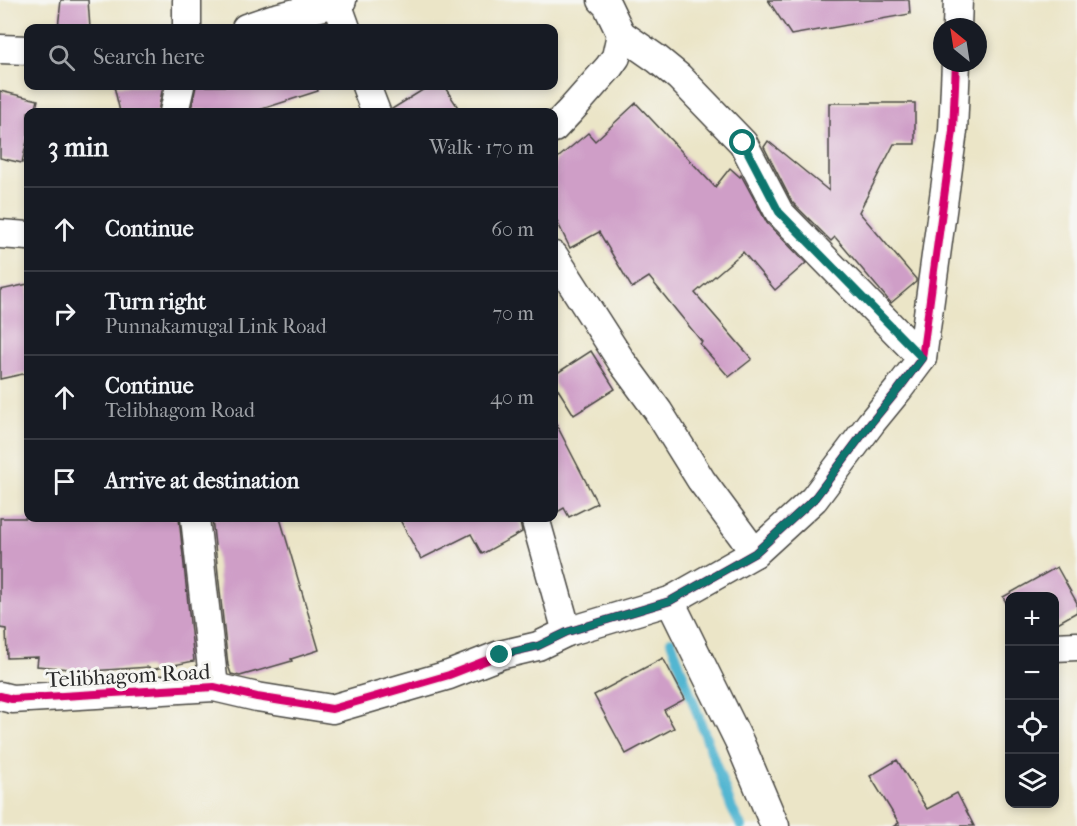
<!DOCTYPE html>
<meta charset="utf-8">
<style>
:root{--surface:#171b24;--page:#20242c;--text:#f1f3f6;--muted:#9ea1a6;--line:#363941}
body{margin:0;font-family:"IM FELL French Canon",serif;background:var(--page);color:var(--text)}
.controls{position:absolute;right:18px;bottom:18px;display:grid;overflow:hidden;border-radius:12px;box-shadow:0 3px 9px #0003}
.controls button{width:54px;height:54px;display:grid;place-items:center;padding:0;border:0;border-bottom:2px solid var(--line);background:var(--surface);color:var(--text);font:30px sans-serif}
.compass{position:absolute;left:933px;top:18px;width:54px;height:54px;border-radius:50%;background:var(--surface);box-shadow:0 3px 9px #0003;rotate:330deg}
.stop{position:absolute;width:18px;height:18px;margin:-14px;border:4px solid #0f766e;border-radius:50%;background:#fff}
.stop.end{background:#0f766e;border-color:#fff;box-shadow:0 2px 6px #0008}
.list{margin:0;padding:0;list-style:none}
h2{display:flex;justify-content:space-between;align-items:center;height:78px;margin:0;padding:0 24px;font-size:26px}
h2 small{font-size:20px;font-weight:400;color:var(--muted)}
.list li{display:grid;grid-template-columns:39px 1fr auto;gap:18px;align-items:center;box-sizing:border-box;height:84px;padding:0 24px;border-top:2px solid var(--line)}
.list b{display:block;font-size:22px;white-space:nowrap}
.list p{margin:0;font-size:20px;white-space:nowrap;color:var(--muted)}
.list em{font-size:20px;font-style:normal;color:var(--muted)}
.icon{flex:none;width:33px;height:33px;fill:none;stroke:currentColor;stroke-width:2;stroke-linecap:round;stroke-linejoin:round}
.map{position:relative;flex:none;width:1077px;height:826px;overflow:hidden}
.search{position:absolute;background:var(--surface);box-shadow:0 3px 9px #0003;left:24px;top:24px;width:534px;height:66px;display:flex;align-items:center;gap:15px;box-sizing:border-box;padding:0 21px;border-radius:12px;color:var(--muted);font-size:22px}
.panel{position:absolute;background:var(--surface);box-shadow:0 3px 9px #0003;left:24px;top:108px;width:534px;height:414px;border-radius:12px}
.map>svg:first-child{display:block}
</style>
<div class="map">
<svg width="1077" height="826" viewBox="0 0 1077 826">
<rect width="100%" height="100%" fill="#f6f6f2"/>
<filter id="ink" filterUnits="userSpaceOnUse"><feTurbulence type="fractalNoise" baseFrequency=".0167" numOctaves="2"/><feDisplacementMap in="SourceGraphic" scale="12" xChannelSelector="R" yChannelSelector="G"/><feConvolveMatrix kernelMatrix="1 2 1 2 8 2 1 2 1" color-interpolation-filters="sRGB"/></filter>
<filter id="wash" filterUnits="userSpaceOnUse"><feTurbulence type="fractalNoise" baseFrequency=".008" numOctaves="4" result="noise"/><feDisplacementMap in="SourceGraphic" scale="24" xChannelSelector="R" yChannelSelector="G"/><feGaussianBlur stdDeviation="1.35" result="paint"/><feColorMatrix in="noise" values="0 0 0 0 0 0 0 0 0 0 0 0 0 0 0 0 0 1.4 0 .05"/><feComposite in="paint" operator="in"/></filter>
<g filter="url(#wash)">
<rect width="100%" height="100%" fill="#ebe5c7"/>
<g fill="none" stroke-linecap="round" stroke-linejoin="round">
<path stroke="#53b6d1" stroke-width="10" d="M 671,641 L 732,809 L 741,826"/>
</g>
<g id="blocks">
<g fill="#cf9ec7">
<path d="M 61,0 L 88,0 L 90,28 L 58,28 Z"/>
<path d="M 768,0 L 909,0 L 910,14 L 791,35 Z"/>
<path d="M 114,86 L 163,86 L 158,112 L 120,112 Z"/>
<path d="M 196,86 L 317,86 L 318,91 L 256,111 L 191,110 Z"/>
<path d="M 429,86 L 444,86 L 461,112 L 392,112 L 392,109 Z"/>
<path d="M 0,91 L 38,100 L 35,112 L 28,112 L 28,137 L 22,163 L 0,158 Z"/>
<path d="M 636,103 L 715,187 L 730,168 L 740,177 L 741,175 L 767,223 L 806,263 L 775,290 L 743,252 L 695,293 L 752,359 L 729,377 L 700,344 L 702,342 L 649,277 L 632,288 L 599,232 L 570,248 L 554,215 L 554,161 L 588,133 L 595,141 Z"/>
<path d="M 829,103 L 915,103 L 915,144 L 894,144 L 859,212 L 916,279 L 916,282 L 891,303 L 835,237 L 831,241 L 792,202 L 764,147 L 768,141 L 829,191 Z"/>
<path d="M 28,284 L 28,373 L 0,379 L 0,290 Z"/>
<path d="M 591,351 L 615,389 L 574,415 L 554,383 L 554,375 Z"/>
<path d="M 554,420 L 597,503 L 569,517 L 564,508 L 554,514 Z"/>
<path d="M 0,518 L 179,518 L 194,661 L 150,670 L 149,667 L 91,671 L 37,666 L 38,657 L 7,658 L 6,629 L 0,628 Z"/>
<path d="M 212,518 L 280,518 L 319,650 L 291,659 L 292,661 L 240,676 L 231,674 L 228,665 Z"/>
<path d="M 399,518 L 519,518 L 522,532 L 482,554 L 471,534 L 421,559 Z"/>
<path d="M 1057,567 L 1077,603 L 1077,612 L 1054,625 L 1054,597 L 1010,597 L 1010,610 L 1003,597 Z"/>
<path d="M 663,658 L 685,699 L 664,710 L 674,728 L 626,754 L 594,695 Z"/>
<path d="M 897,760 L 927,809 L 957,793 L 974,826 L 894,826 L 899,823 L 870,776 Z"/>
</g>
</g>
</g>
<g filter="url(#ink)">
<use href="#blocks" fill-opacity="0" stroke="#484742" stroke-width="1.5"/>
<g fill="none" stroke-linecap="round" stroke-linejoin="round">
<g stroke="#484742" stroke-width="31">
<g id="minor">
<path d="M 337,3 L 346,28"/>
<path d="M 957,27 L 958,0"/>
<path d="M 187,28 L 187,0"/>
<path d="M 246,28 L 275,18 L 337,3 L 342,0"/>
<path d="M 621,34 L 657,59 L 679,77 L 743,143 L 779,212 L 922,358"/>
<path d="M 0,49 L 28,50"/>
<path d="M 366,86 L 376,112"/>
<path d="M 174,112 L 180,86"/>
<path d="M 554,128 L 571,110 L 609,67 L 616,57 L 621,34 L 607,5 L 602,0"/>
<path d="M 0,234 L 28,236"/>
<path d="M 554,256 L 622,362 L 658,411 L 701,480 L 755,553"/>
<path d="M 195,518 L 214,687"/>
<path d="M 535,518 L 567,632"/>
<path d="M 670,601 L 740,743 L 775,826"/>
<path d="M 1054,647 L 1077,646"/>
<path d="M 0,696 L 12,699 L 214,687 L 257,697 L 332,709 L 449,675 L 500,655 L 538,646 L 567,632 L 670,601 L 755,553 L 814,499 L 871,423 L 898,390 L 922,358 L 953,131 L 956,63"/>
</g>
</g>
<use href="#minor" stroke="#fff" stroke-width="28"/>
<g stroke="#f6f6f2" stroke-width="11">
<path id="cycleway" d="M 0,696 L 12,699 L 214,687 L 257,697 L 332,709 L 449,675 L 500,655 L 538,646 L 567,632 L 670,601 L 755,553 L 814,499 L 871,423 L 898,390 L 922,358 L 953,131 L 956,63"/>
</g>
<use href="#cycleway" stroke="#d6006c" stroke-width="8"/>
</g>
</g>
<g fill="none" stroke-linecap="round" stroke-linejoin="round" filter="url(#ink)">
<path stroke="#0f766e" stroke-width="8" d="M 500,655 L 538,646 L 567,632 L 670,601 L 755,553 L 814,499 L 871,423 L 898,390 L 922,358 L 779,212 L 743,143"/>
</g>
<g text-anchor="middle" stroke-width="6" stroke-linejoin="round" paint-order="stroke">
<g font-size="22" fill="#2b2b2b" stroke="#f6f6f2">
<text transform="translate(128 675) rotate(-3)" y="8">Telibhagom Road</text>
</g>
</g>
</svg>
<div class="controls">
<button>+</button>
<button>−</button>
<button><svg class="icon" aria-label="locate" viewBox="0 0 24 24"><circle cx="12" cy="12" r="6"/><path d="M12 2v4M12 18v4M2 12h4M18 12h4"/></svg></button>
<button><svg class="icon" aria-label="layers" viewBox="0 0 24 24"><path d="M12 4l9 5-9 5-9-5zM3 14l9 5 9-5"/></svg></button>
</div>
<svg class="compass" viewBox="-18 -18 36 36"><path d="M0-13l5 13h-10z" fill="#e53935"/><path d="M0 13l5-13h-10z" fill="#9ea1a6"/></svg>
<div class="stop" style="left:743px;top:143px"></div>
<div class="stop end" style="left:500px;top:655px"></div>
<div class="search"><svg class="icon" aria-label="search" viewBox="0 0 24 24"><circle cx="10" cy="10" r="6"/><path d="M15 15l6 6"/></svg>Search here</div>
<section class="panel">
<h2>3 min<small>Walk · 170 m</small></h2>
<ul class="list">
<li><svg class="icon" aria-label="ahead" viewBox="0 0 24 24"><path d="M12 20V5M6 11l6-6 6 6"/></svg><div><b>Continue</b></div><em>60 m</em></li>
<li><svg class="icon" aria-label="right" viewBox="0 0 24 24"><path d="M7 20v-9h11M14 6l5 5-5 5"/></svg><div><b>Turn right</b><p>Punnakamugal Link Road</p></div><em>70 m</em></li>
<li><svg class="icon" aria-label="ahead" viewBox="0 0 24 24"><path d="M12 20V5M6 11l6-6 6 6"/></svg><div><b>Continue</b><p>Telibhagom Road</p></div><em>40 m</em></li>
<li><svg class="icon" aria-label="arrive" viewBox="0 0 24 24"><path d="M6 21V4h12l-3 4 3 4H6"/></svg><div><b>Arrive at destination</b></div></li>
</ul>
</section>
</div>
